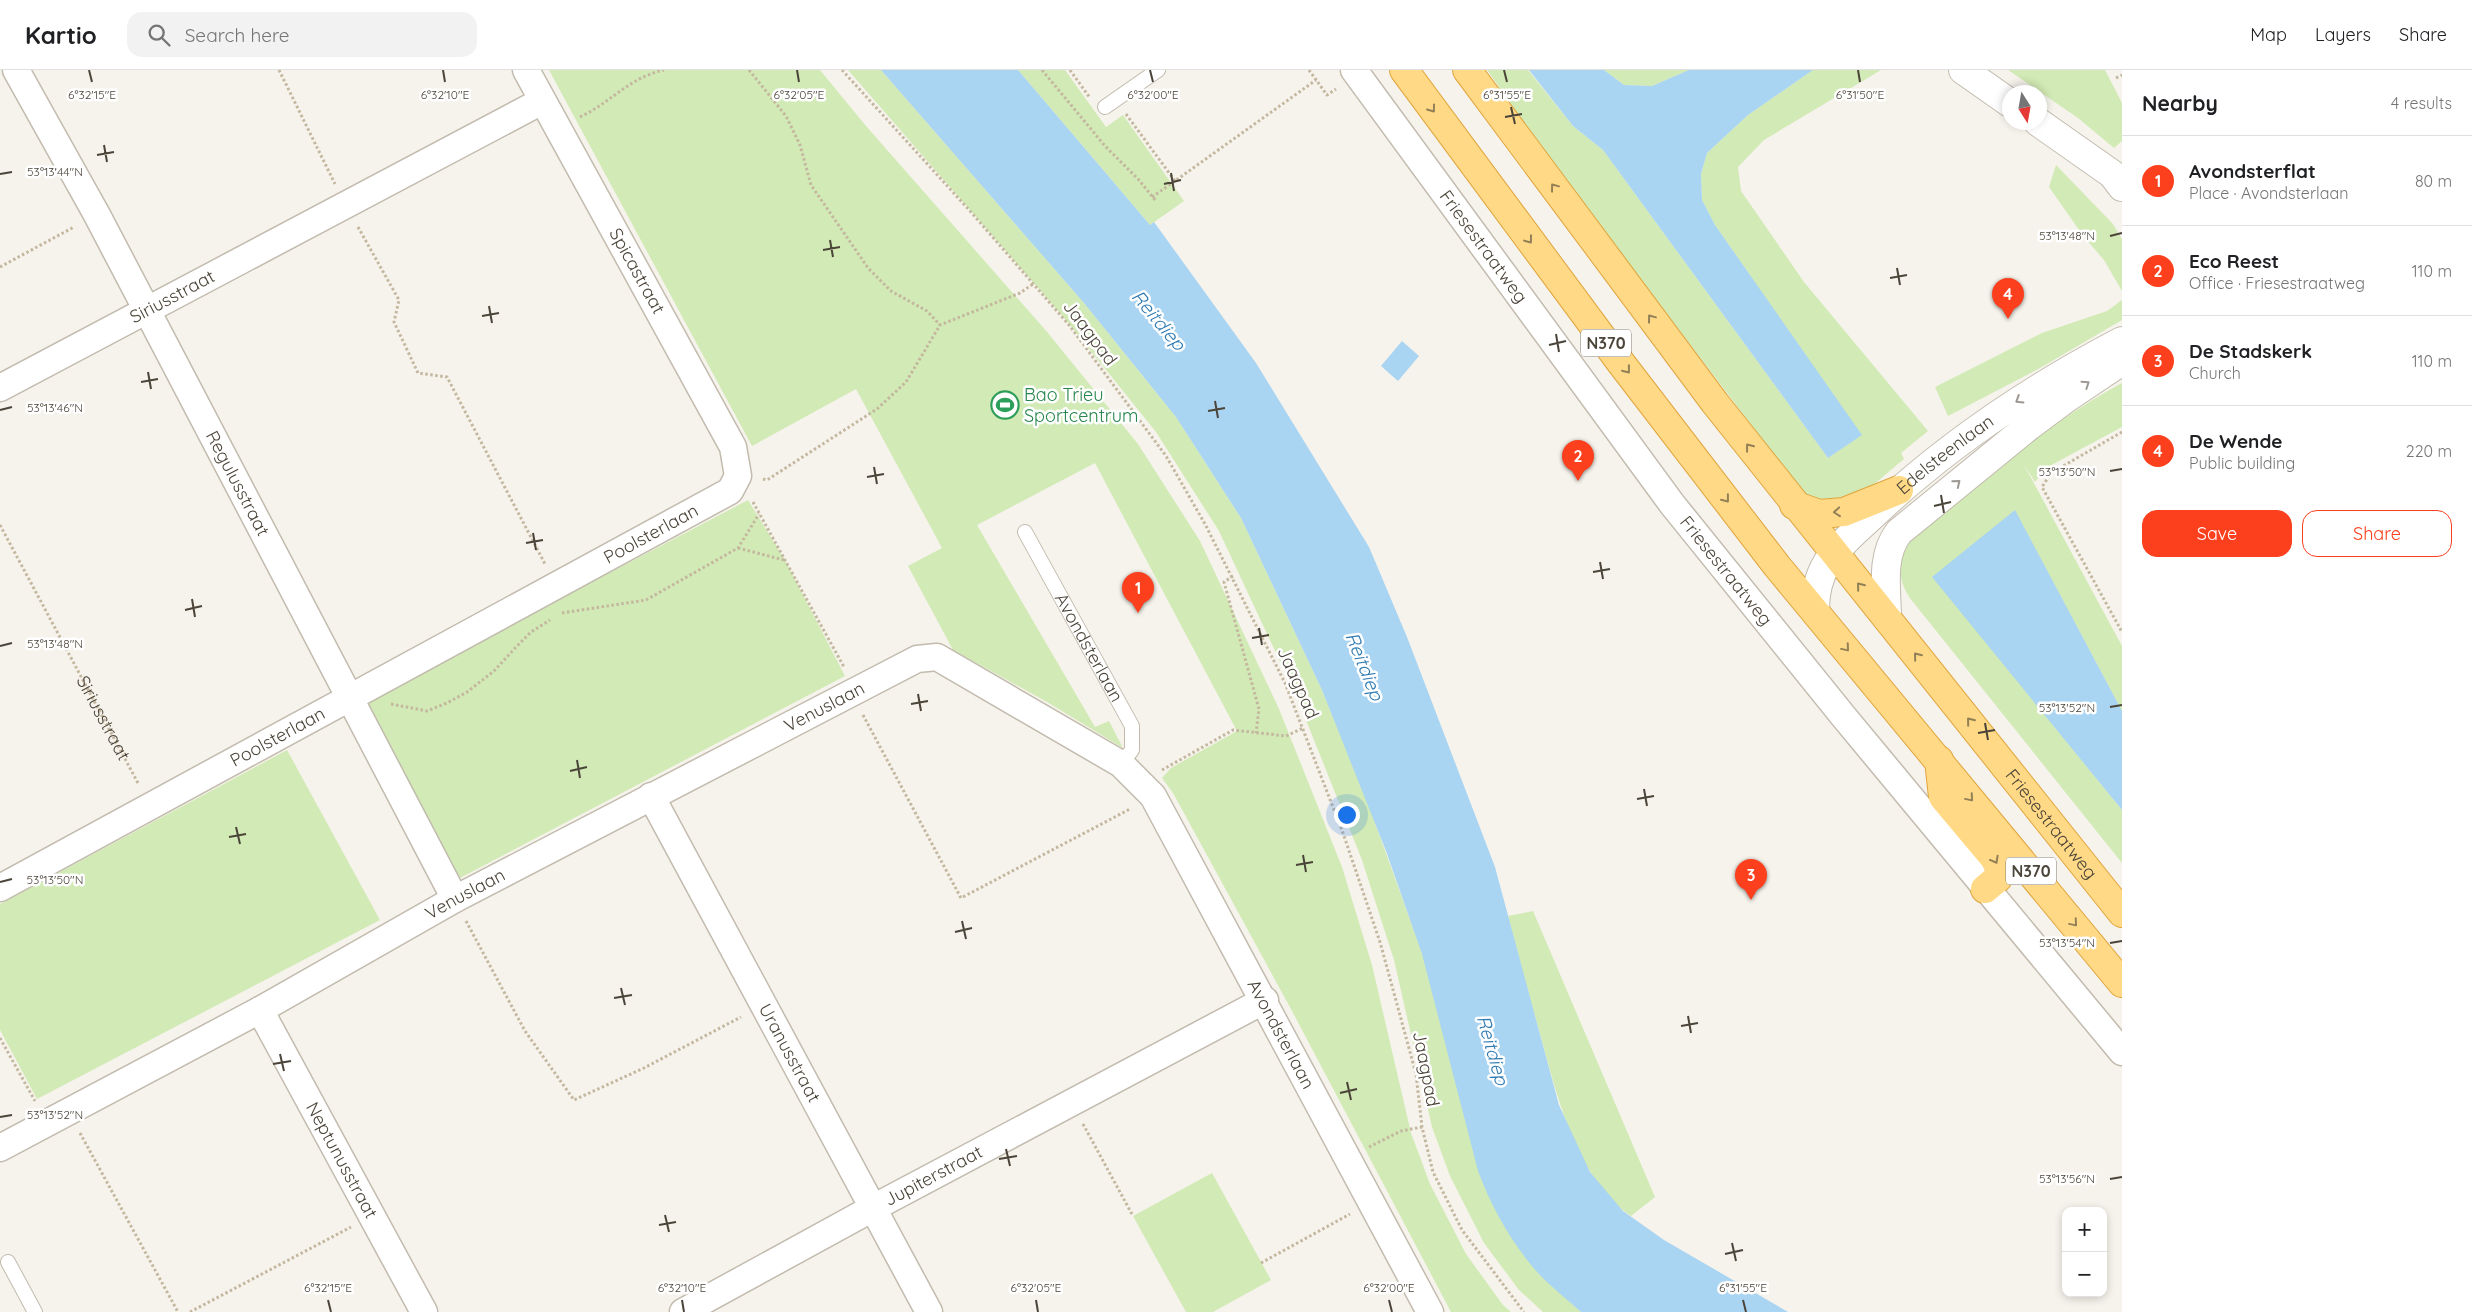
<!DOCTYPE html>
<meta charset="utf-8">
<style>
:root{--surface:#fff;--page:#f2f2f2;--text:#202124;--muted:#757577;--line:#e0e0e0;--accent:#fc3f1d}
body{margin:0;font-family:Quicksand,sans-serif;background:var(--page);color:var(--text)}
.controls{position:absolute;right:15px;bottom:15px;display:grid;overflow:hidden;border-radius:10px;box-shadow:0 2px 8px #0003}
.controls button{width:45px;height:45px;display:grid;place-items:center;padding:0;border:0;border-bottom:1px solid var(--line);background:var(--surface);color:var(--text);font:25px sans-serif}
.compass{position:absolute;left:2002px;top:15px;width:45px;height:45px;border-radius:50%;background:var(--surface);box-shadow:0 2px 8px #0003;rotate:169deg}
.you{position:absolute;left:1346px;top:744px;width:18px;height:18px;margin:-12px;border:4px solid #fff;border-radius:50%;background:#1a73e8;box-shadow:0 0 0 8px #1a73e833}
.badge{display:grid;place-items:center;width:32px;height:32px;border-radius:50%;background:var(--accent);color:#fff;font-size:16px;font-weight:700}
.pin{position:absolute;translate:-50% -41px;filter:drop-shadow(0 1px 2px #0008)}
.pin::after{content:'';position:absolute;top:26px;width:18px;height:15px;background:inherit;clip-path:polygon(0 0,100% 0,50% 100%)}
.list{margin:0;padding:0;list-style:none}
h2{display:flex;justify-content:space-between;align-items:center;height:65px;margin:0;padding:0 20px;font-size:21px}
h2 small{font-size:16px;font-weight:400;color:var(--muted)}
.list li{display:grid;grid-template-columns:32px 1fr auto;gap:15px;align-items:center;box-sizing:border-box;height:90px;padding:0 20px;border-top:1px solid var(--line)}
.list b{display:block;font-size:19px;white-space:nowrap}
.list p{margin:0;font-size:16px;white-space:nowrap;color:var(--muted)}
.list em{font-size:16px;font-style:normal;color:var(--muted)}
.actions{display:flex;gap:10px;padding:15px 20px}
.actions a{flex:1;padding:11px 0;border:1px solid var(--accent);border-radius:15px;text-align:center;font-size:18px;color:var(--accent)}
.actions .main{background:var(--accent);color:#fff}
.icon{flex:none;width:28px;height:28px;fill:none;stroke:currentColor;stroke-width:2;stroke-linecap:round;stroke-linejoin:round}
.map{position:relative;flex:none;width:2122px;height:1242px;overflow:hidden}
header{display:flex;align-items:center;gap:30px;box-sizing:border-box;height:70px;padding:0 25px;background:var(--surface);border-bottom:1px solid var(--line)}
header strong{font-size:24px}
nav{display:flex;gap:28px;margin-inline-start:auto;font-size:18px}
.search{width:350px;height:45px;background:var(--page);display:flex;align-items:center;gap:12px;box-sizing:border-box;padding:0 18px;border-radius:15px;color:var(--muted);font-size:19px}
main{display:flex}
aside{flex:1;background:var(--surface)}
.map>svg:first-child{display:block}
</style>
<header>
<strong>Kartio</strong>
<div class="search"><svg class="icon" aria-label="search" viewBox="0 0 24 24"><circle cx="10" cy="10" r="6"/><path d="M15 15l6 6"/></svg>Search here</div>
<nav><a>Map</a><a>Layers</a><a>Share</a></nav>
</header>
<main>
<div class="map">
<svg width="2122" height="1242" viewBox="0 0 2122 1242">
<rect width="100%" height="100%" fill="#f6f3ec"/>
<g fill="#d2eab5">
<path d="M 549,0 L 820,0 L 866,56 L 1048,263 L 1138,374 L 1200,471 L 1279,639 L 1342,797 L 1372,895 L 1411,1063 L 1430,1114 L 1466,1184 L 1503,1235 L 1511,1242 L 1451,1242 L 1292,941 L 1173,723 L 1162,708 L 1171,698 L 1237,661 L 1095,393 L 977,455 L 1095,657 L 1109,651 L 1123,678 L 1047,632 L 953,580 L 908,496 L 942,478 L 856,319 L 752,376 Z"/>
<path d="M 848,0 L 881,0 L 1084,233 L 1176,347 L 1241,448 L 1322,620 L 1362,717 L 1538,1203 L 1581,1242 L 1543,1242 L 1519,1220 L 1484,1173 L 1450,1106 L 1432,1057 L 1394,890 L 1362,790 L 1298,630 L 1219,461 L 1156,362 L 1065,249 Z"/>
<path d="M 1018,0 L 1065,0 L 1106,57 L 1123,45 L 1184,131 L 1150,155 Z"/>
<path d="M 1487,0 L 1528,0 L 1573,56 L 1603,80 L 1828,388 L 1861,365 L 1715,155 L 1702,130 L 1701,104 L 1707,83 L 1748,45 L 1813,0 L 1881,0 L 1764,70 L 1738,97 L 1741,121 L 1804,212 L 1928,361 L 1901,383 L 1904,389 L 1866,421 L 1827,433 L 1804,424 L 1564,109 Z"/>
<path d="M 1604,0 L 1689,0 L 1652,16 L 1624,15 Z"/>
<path d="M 2008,0 L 2105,0 L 2122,33 L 2122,71 L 2114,78 L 2078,48 Z"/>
<path d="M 2056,95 L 2113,154 L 2122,169 L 2122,221 L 2104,190 L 2084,167 L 2049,117 Z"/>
<path d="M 2122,230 L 2122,250 L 2040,298 L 1948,346 L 1935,317 L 2042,263 L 2107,241 Z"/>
<path d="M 2122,313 L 2122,357 L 2046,398 L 2035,412 L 2023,393 L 2122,576 L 2122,641 L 2015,441 L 1933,507 L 2122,740 L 2122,793 L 1909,527 C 1897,507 1899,494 1905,472 C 1975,416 2043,356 2122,313 Z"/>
<path d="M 748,430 L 785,490 L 845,606 L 460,808 L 366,631 Z"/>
<path d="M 287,680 L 380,850 L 37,1029 L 0,960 L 0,834 Z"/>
<path d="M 1533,841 L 1655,1127 L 1631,1146 C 1575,1107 1556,1022 1539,960 C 1528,922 1518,884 1508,846 Z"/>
<path d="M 1212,1103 L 1271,1210 L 1213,1242 L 1186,1242 L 1133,1146 Z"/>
</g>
<g fill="#a9d4f2">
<path d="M 881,0 L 1018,0 L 1150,155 L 1154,152 L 1256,293 L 1369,477 L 1407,567 L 1495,797 L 1559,1035 L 1590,1102 L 1623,1141 L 1664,1170 L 1788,1242 L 1581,1242 C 1567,1229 1551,1217 1538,1203 C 1512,1174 1492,1138 1478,1101 L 1422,884 L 1386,781 L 1322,620 L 1241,448 L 1176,347 L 1084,233 Z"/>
<path d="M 1529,0 L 1604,0 L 1624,15 L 1652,16 L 1689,0 L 1813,0 L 1748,45 L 1707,83 L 1701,104 L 1702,130 L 1715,155 L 1862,365 L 1828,388 L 1603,80 L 1573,56 Z"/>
<path d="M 1402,271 L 1419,286 L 1398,311 L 1381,296 Z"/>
<path d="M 2015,440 L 2122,641 L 2122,740 L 1932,507 Z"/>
</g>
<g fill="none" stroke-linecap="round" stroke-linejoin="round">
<g stroke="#c2bbae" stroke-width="16">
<g id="service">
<path d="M 1105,37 L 1158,0"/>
<path id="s2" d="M 1025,462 L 1132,656 L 1132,680 L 1121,694"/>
<path d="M 8,1192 L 35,1242"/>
</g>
</g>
<g stroke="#c2bbae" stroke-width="29">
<g id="minor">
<path id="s3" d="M 16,0 L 97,145 L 455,829"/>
<path id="s4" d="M 1354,0 L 1672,434 L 1844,647 L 2122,982"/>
<path id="s5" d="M 0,318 L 542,31"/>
<path id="s6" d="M 651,726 L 929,1242"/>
<path id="s7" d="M 0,818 L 730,421 L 738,406 L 733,377 L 526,0"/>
<path id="s8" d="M 260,940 L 424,1242"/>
<path id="s9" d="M 0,1078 L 260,940 L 455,829 L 917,589 L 937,587 L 1121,694 L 1153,726 L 1430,1242"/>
<path id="s10" d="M 683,1242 L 873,1138 L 1265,930"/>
</g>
</g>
<g stroke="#c2bbae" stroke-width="30">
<g id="tertiary">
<path d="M 1963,0 L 2010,33"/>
<path d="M 2038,52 L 2112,104 L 2122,117"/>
<path id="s11" d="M 1815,540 C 1815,524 1818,508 1827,493 C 1838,475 1858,459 1874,444 C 1948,374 2032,318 2122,271"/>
<path d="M 1887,548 C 1887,520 1880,486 1899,462 L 2029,356 L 2068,327 L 2122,291"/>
</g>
</g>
<g stroke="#e0a43c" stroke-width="30">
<g id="trunk">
<path d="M 1404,0 L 1621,293 L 1777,496 L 2122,913"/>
<path id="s12" d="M 1467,0 L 1715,333 L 2122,843"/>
<path d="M 1794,435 L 1819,444 L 1844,442 L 1899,420"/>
<path d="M 1939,690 L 1943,727 L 1995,789 L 1999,799 L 1998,808 L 1985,819"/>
</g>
</g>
<g stroke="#c4b79f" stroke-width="3" stroke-dasharray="2.5 2.5" stroke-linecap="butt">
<path d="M 279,0 L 335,114"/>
<path d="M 749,0 L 786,46 L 800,75 L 811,115 L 868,198 L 891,221 L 927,241 L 940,255"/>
<path d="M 842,0 L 970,141 L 1069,255 L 1166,386 L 1205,454 L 1285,613 L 1343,763 L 1380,872 L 1416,1004 L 1422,1057 L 1433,1102 L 1462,1160 L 1524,1242"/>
<path d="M 1042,0 L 1105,76 L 1138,109 L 1156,131"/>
<path d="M 1070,0 L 1090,28"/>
<path d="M 1309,0 L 1327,25 L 1336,19"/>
<path d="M 2116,8 L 2122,5"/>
<path d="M 1126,44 L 1175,111 L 1316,10"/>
<path d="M 580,47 C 610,33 630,7 664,0"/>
<path d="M 1152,127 L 1175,111"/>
<path d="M 358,157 L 399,230 L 394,252 L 418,303 L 447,307 L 545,494"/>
<path d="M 0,197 L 74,157"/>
<path d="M 2122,362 L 2051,403 L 2042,417 L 2122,562"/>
<path d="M 763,409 L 767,410 L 877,339 L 906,312 L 940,255 L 1020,223 L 1033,214"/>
<path d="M 753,432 L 844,597"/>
<path id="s1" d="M 0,455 L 139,715"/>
<path d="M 738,478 L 784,490"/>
<path d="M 1233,506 L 1224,512 L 1259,639 L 1256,663"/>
<path d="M 562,543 L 646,530 L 738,478 L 759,444"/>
<path d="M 391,634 L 427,641 L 447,633 L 467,622 L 494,601 L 516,577 L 531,562 L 550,550"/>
<path d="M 863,645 L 961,828 L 1130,739"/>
<path d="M 1162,700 L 1233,660 L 1286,666 L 1303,658"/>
<path d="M 466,851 L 525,961 L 574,1030 L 644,998 L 741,947"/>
<path d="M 0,968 L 35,1031"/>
<path d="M 1083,1054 L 1133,1146"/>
<path d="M 80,1063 L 178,1242"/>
<path d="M 1369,1077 L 1401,1061 L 1422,1057"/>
<path d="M 1261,1193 L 1350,1144"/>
<path d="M 190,1242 L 351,1157"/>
</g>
<use href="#service" stroke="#fff" stroke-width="14"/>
<use href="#minor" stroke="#fff" stroke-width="26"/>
<use href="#tertiary" stroke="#fff" stroke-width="28"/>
<use href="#trunk" stroke="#ffd985" stroke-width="28"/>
</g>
<defs><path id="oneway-chevron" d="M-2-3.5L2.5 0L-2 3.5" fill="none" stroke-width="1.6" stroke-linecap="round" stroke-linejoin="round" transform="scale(1.25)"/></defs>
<g stroke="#938057">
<use href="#oneway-chevron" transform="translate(1432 39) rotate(54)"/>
<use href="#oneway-chevron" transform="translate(1554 117) rotate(-127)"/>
<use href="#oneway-chevron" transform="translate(1529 170) rotate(53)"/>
<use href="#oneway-chevron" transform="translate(1651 248) rotate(-127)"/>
<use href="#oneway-chevron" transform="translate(1627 300) rotate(52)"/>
<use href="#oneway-chevron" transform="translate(1749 377) rotate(-128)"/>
<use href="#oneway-chevron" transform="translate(1726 429) rotate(52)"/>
<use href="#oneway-chevron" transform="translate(1837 442) rotate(175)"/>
<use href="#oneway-chevron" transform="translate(1860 516) rotate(-129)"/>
<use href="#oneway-chevron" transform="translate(1846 578) rotate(50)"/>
<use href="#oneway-chevron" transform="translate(1917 586) rotate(-129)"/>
<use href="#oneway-chevron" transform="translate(1970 651) rotate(-129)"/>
<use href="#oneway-chevron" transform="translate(1970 728) rotate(50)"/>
<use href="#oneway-chevron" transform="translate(1995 790) rotate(61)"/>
<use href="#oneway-chevron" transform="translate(2074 853) rotate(50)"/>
</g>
<g stroke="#9c9892">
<use href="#oneway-chevron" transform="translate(2086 314) rotate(-34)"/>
<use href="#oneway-chevron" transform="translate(2019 330) rotate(148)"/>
<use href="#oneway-chevron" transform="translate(1957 413) rotate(-39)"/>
</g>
<path fill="none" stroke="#4b4439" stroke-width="2" d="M 89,0 L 92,12M 443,0 L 445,12M 797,0 L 799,12M 1150,0 L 1153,12M 1504,0 L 1507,12M 1858,0 L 1860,12M 1511,37 L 1515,54M 1505,47 L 1522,44M 104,75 L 107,92M 97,85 L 114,82M 1171,103 L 1174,121M 0,104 L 12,102M 1164,114 L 1181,110M 2110,166 L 2122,163M 830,170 L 833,187M 823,180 L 840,177M 1897,198 L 1900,215M 1890,208 L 1907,205M 489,236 L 492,253M 482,246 L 499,243M 1556,264 L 1559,282M 1549,275 L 1566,271M 148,302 L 151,319M 141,312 L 158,309M 1215,331 L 1218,348M 0,340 L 12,337M 1208,341 L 1225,338M 874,397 L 877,414M 2110,401 L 2122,399M 867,407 L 884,404M 1941,425 L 1944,443M 1934,436 L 1951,432M 533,463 L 536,480M 526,473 L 543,470M 1600,492 L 1603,509M 1593,502 L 1610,499M 192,529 L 195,547M 185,540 L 202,536M 1259,558 L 1262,575M 1252,568 L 1269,565M 0,576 L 12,573M 918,624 L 921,641M 911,634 L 928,631M 2110,637 L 2122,635M 1985,653 L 1988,670M 1978,663 L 1995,660M 577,690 L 580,708M 570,701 L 587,697M 1644,719 L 1647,736M 1637,729 L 1654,726M 236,757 L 240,774M 229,767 L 246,764M 1303,785 L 1306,802M 1296,795 L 1313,792M 0,812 L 12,809M 962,851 L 966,869M 955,862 L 972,858M 2110,873 L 2122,871M 621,918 L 625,935M 614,928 L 632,925M 1688,946 L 1691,963M 1681,956 L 1698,953M 280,984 L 284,1001M 273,994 L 291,991M 1347,1012 L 1351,1030M 1340,1023 L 1357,1019M 0,1047 L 12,1045M 1006,1079 L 1010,1096M 999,1089 L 1017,1086M 2110,1109 L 2122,1107M 665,1145 L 669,1162M 659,1155 L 676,1152M 1732,1173 L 1736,1191M 1725,1184 L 1743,1180M 328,1230 L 331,1242M 682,1230 L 684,1242M 1036,1230 L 1038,1242M 1389,1230 L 1392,1242M 1743,1230 L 1746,1242"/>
<defs>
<g id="stadium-ring" transform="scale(1.4375)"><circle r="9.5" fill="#fff" stroke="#2e9e5b" stroke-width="1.5"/><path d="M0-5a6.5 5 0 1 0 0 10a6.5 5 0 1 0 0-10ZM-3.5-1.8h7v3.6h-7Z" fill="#2e9e5b"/></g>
</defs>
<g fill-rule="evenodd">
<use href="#stadium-ring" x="1005" y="335"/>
</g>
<g text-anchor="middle" stroke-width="5" stroke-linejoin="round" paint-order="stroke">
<g fill="#fff" stroke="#817c74" stroke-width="1">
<rect x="1581" y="259.5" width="50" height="27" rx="4"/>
<rect x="2006" y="787.5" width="50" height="27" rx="4"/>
</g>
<g font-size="16" font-weight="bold" fill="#4b4439">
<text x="1606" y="279">N370</text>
<text x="2031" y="807">N370</text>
</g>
<g font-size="18" fill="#4b4439" stroke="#fff">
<text dy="6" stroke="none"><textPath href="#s4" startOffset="219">Friesestraatweg</textPath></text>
<text transform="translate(637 201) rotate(61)" y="6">Spicastraat</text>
<text dy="6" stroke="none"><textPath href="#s5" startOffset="195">Siriusstraat</textPath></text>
<text transform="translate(1090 263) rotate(53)" y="6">Jaagpad</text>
<text dy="6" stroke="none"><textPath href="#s11" startOffset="210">Edelsteenlaan</textPath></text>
<text dy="6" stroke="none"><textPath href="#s3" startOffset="469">Regulusstraat</textPath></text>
<text dy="6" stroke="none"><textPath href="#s7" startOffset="741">Poolsterlaan</textPath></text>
<text dy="6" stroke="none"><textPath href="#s4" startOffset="624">Friesestraatweg</textPath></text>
<text dy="6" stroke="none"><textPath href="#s2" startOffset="132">Avondsterlaan</textPath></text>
<text transform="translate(1298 613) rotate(66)" y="6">Jaagpad</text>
<text dy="6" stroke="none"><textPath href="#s9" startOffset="935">Venuslaan</textPath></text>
<text dy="6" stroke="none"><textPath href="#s1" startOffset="219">Siriusstraat</textPath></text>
<text dy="6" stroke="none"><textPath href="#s7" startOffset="316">Poolsterlaan</textPath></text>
<text dy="6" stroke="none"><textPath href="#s12" startOffset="954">Friesestraatweg</textPath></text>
<text dy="6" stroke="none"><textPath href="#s9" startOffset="530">Venuslaan</textPath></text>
<text dy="6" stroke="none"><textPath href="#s9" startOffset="1588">Avondsterlaan</textPath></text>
<text dy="6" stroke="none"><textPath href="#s6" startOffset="292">Uranusstraat</textPath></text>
<text transform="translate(1426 999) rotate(79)" y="6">Jaagpad</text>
<text dy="6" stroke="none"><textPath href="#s8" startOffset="171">Neptunusstraat</textPath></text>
<text dy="6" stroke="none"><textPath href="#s10" startOffset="285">Jupiterstraat</textPath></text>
</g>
<g font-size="18" fill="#27864d" stroke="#fff" text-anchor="start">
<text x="1024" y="331">Bao Trieu<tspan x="1024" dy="21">Sportcentrum</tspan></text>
</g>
<g font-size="19" font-style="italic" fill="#2e7ab2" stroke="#fff">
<text transform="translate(1159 250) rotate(50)" y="7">Reitdiep</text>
<text transform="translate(1365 596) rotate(68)" y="7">Reitdiep</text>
<text transform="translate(1493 980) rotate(74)" y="7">Reitdiep</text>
</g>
</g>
<g font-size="12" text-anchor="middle" fill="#4b4439" stroke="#fff" stroke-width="5" stroke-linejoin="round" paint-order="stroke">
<text x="92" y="29">6°32'15"E</text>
<text x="445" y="29">6°32'10"E</text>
<text x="799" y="29">6°32'05"E</text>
<text x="1153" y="29">6°32'00"E</text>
<text x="1507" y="29">6°31'55"E</text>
<text x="1860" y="29">6°31'50"E</text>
<text x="55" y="106">53°13'44"N</text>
<text x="2067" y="170">53°13'48"N</text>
<text x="55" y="342">53°13'46"N</text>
<text x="2067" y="406">53°13'50"N</text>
<text x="55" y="578">53°13'48"N</text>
<text x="2067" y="642">53°13'52"N</text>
<text x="55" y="814">53°13'50"N</text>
<text x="2067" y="877">53°13'54"N</text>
<text x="55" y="1049">53°13'52"N</text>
<text x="2067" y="1113">53°13'56"N</text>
<text x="328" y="1222">6°32'15"E</text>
<text x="682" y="1222">6°32'10"E</text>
<text x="1036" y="1222">6°32'05"E</text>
<text x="1389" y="1222">6°32'00"E</text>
<text x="1743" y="1222">6°31'55"E</text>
</g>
</svg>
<div class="controls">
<button>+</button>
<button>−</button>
</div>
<svg class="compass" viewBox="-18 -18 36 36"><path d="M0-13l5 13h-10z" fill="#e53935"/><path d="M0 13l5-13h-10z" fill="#757577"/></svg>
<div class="you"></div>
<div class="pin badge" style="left:1138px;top:543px">1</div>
<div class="pin badge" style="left:1578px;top:411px">2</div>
<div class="pin badge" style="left:1751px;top:830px">3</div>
<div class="pin badge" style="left:2008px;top:249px">4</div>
</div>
<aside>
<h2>Nearby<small>4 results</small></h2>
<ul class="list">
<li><span class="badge">1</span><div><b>Avondsterflat</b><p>Place · Avondsterlaan</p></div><em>80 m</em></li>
<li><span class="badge">2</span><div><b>Eco Reest</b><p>Office · Friesestraatweg</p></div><em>110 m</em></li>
<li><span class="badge">3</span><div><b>De Stadskerk</b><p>Church</p></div><em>110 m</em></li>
<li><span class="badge">4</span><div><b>De Wende</b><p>Public building</p></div><em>220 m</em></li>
</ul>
<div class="actions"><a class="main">Save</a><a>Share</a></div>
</aside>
</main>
